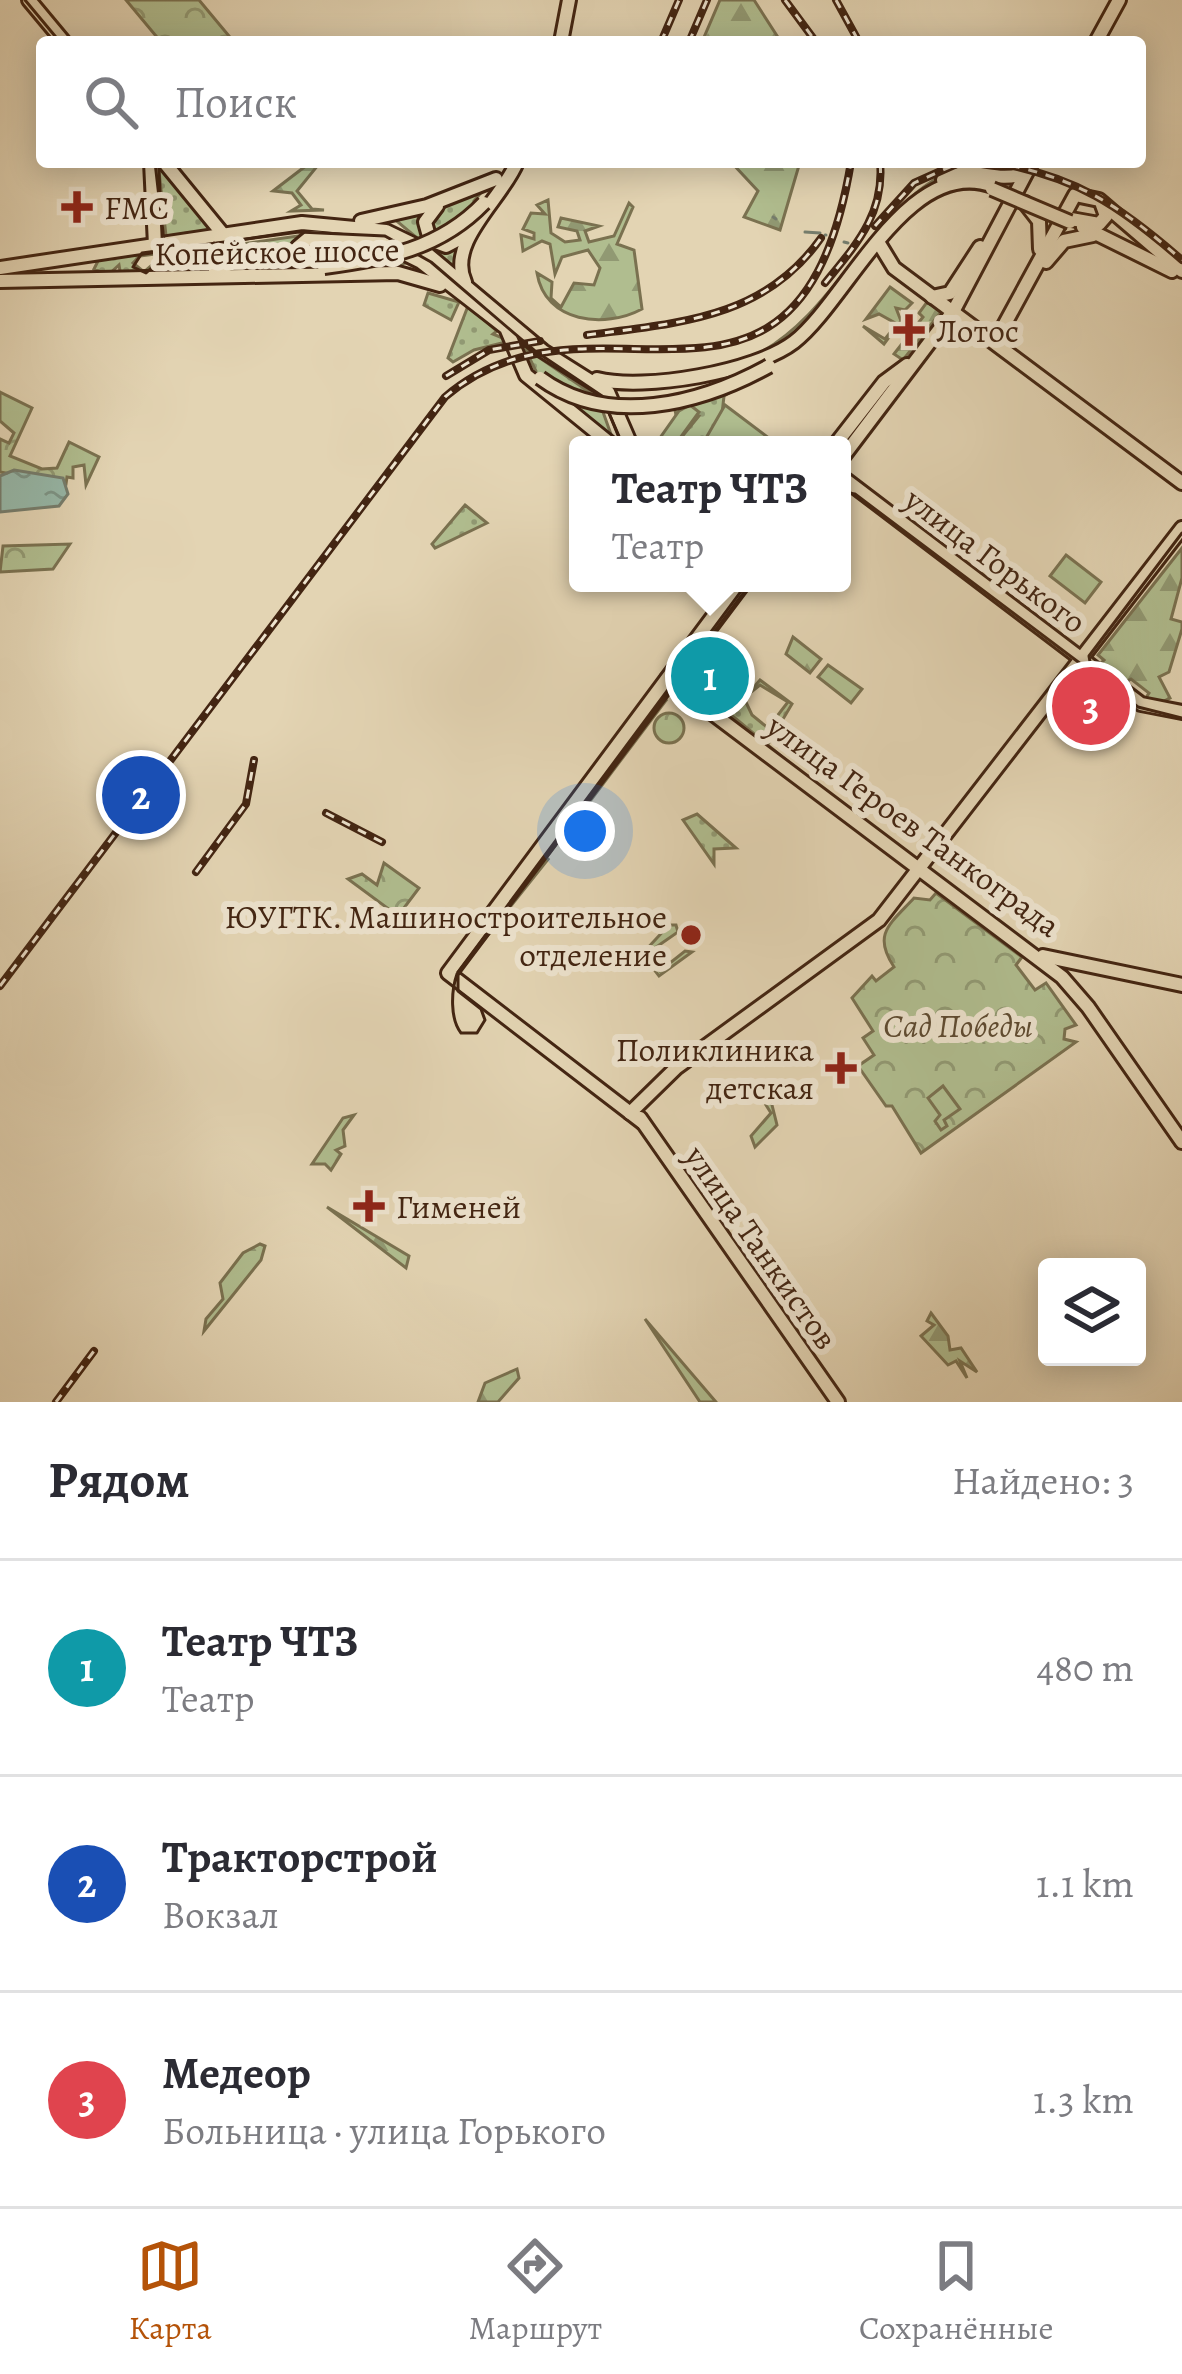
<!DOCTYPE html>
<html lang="ru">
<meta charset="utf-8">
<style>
:root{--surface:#fff;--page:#f2f2f3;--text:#2b2b33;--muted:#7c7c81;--line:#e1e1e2;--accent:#b45309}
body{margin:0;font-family:Alegreya,serif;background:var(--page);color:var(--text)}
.controls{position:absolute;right:36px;bottom:36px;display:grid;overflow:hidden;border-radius:12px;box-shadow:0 6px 30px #0003}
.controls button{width:108px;height:108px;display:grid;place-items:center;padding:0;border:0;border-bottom:3px solid var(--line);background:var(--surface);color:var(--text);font:60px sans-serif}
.you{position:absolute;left:585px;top:831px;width:42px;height:42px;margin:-30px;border:9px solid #fff;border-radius:50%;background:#1a73e8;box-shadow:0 0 0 18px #1a73e833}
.badge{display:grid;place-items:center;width:78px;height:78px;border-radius:50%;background:var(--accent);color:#fff;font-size:39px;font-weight:700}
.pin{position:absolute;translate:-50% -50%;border:6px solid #fff;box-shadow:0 3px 12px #0006}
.popup{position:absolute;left:569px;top:436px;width:282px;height:156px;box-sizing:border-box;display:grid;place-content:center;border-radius:12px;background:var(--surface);filter:drop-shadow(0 3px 9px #0005);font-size:39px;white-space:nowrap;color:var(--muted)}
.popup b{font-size:45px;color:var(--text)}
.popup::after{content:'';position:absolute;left:50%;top:100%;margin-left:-24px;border:24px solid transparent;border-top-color:var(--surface)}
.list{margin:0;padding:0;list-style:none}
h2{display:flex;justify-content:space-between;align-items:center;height:156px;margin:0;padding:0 48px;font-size:51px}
h2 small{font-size:39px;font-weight:400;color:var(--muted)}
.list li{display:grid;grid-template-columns:78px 1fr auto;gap:36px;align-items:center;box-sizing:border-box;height:216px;padding:0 48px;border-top:3px solid var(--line)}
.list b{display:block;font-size:45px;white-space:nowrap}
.list p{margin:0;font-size:39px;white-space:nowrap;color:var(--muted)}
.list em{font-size:39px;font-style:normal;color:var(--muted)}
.icon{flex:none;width:66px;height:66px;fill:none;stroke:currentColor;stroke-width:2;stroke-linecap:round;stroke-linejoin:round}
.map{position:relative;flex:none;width:1182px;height:1402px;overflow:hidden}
.search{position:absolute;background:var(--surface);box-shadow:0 6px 30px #0003;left:36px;right:36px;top:36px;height:132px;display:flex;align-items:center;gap:30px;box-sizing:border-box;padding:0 42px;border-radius:12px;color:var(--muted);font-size:45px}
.sheet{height:804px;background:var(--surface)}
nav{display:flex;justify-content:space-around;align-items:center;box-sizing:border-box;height:168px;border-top:3px solid var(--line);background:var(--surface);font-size:33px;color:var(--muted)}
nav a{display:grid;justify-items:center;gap:6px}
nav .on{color:var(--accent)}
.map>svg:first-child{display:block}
</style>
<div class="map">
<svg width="1182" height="1402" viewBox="0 0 1182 1402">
<defs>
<pattern id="grass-dots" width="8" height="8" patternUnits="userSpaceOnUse" patternTransform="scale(3)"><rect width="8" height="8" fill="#b0bd8f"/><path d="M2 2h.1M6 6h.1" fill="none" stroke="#919973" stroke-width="1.8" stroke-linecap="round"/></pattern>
<pattern id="forest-firs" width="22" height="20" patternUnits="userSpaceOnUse" patternTransform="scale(3)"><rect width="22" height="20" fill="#b0bd8f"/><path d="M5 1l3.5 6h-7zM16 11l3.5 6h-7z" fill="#919973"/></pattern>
<pattern id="park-crowns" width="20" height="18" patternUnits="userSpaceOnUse" patternTransform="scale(3)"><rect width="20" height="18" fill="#b0bd8f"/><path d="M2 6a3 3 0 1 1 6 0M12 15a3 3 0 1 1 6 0" fill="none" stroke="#919973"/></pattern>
<pattern id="water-ripples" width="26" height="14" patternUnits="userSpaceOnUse" patternTransform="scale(3)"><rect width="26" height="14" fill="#96b8a9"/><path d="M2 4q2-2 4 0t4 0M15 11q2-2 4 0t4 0" fill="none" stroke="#7c9588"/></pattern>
</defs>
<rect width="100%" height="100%" fill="#e3d4b3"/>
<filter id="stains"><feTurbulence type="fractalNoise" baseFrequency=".00167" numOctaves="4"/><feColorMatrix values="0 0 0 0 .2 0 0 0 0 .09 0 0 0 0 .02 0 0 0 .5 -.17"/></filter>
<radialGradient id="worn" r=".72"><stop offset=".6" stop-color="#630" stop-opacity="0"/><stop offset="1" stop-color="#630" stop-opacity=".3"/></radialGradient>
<g fill="url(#grass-dots)" stroke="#7a7150" stroke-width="3">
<path d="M 158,162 L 212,225 L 212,232 L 166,236 Z"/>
<path d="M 957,168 C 888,210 842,316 773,350 C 737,368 696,370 656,376 C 688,370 727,370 756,355 C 839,312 869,206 957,168 Z"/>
<path d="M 484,189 L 474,201 L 482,210 L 459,238 L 433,240 L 430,217 L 441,204 Z"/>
<path d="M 434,206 L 424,232 L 465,239 L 459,273 L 393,218 Z"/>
<path d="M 305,235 L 293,250 L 294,259 L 313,264 L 229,270 L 235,245 Z"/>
<path d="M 310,241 L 367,243 L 414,261 L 401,264 L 387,251 L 392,266 L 324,270 L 304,256 L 303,249 Z"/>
<path d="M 201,248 L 140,256 L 133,263 L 144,272 L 159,259 L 189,256 L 178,268 L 172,262 L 176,272 L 121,277 L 119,265 L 108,275 L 94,269 L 99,259 Z"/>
<path d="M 428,293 L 459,302 L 451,320 L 424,305 Z"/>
<path d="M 468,306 L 497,331 L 493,334 L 510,341 L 474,350 L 453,362 L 448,358 Z"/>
<path d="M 524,347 L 598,398 L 613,440 L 534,377 L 536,371 Z"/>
<path d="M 741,386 L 724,396 L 722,414 L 705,440 L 686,444 L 680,439 L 699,416 L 683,407 L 676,415 L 674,405 Z"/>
<path d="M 465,505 L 487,523 L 435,548 L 432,544 Z"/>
<path d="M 760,680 L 792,704 L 767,746 L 803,774 L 730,714 L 744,698 L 752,715 L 768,728 L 788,702 L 760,685 L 746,696 Z"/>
<path d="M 667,699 L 575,821 L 570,817 Z"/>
<path d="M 697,814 L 736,848 L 714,849 L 714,864 L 683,820 Z"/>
<path d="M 550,843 L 555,846 L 495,926 L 549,858 L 464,965 Z"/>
</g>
<g fill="url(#forest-firs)" stroke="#7a7150" stroke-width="3">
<path d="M 720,0 L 754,0 L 781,42 L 702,42 Z"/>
<path d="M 311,162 L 319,164 L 297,191 L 312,209 L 324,210 L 291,211 L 301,205 L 292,193 L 273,191 Z"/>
<path d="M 731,162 L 800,162 L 780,230 L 744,217 L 758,191 Z"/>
<path d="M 548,200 L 551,233 L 565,242 L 580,240 L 577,231 L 558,227 L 561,218 L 599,226 L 585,231 L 589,242 L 614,236 L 629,203 L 633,207 L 617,244 L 634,250 L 642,309 C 605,329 545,323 537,273 L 552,282 L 551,298 L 561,307 L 574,283 L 594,285 L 600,268 L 588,250 L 562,257 L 555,274 L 550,244 L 542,241 L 523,251 L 521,235 L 534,239 L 534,233 L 523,229 L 531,213 L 545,214 L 537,205 Z"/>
<path d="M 890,287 L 912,303 L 905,310 L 896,308 L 901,321 L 884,344 L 863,326 L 885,339 L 897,324 L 879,314 L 866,319 Z"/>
<path d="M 927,302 L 941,312 L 903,360 L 894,354 L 923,317 L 919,313 Z"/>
<path d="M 1182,548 L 1182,578 L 1171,619 L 1182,622 L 1182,629 L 1169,672 L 1159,677 L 1170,698 L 1158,704 L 1144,701 L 1149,693 L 1131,679 L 1121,685 L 1097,667 L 1104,660 L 1098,655 Z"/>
<path d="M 793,637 L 821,659 L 810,673 L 786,654 Z"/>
<path d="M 828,665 L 862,689 L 851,703 L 818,677 Z"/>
<path d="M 669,925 L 676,925 L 678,932 L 652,950 L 654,965 L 660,971 L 685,951 L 692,952 L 659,976 L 642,954 Z"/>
<path d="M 354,1115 L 343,1130 L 345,1146 L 336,1150 L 341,1154 L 331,1170 L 325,1164 L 312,1164 L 343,1118 Z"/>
<path d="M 327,1207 L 409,1256 L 406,1268 Z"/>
<path d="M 260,1244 L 265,1246 L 261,1260 L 204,1331 L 206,1319 L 223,1299 L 220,1283 L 243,1253 Z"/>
<path d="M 931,1313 L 948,1336 L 950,1350 L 961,1348 L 977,1372 L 960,1361 L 967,1378 L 956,1361 L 948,1365 L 921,1336 L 934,1325 L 927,1321 Z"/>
<path d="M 645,1319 L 716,1402 L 700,1402 Z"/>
<path d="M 517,1369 L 519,1378 L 498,1402 L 478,1402 L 485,1383 Z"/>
</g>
<g fill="url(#park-crowns)" stroke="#7a7150" stroke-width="3">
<path d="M 126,0 L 199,0 L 234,42 L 161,42 Z"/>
<path d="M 0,392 L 32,408 L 10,456 L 42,469 L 57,468 L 69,442 L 99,457 L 86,485 L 84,465 L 73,467 L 73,478 L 67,477 L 66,484 L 0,472 L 0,439 L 9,443 L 14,433 L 0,421 Z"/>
<path d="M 725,405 L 778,445 L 702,445 Z"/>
<path d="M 70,544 L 53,569 L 0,572 L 3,546 Z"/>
<path d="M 739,668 L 752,677 L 726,711 L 690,684 L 693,679 L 717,697 L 724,687 L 730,690 Z"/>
<circle cx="669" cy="728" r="15"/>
<path d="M 384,863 L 419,888 L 398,916 L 348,879 L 362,874 L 377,885 Z"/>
<path d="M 936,893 L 1022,957 L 1016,965 L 1035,990 L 1046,983 L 1076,1025 L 1065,1029 L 1064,1039 L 1076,1042 L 921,1153 L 892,1106 L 886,1106 L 858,1066 L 874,1055 L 863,1038 L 873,1031 L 852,998 L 872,976 L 876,981 L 894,967 C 872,934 890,924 914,898 L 930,900 Z"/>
</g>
<g fill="#b0bd8f" stroke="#7a7150" stroke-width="3">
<path d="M 690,405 L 699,412 L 675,445 L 655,445 L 679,411 Z"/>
<path d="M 1066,555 L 1101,582 L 1085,603 L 1050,576 Z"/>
<path d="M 943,1086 L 960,1109 L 944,1120 L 947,1126 L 941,1130 L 935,1121 L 940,1115 L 928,1098 Z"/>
<path d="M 771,1101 L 777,1125 L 755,1147 L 751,1136 L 771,1113 L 766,1105 Z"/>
</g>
<path fill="url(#water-ripples)" stroke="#757d6d" stroke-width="3" d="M 14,470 L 63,478 L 68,494 L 59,506 L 0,512 L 0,476 Z"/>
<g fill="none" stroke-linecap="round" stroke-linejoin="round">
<g stroke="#757d6d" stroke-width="3">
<path d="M 773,217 L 776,219"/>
<path d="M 805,232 L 820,233"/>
<path d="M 825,235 L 826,235"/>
<path d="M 844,242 L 848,243"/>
</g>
<g stroke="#432512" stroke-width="18">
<g id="major">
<path d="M 29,0 L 64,42"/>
<path d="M 561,42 L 569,0"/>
<path d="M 1096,42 L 1119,0"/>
<path d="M 151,162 L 155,245"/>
<path d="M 164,162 L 231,244 L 230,264 L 215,271"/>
<path d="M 943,180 C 970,163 994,184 1022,174"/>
<path d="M 1025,203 L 1039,221 L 1040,249"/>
<path d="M 437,206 L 425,222 L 430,240 L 446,246 L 467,235"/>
<path d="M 1071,219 L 1099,224 L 1106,216 L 1102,205"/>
<path d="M 361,221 L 427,206 L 496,179"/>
<path d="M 1083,227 L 1172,271"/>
<path d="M 880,245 L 894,268 L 1182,483"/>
<path d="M 325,260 L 301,261 L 298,247 L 310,237 L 383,243 L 421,262 L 506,328 L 526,375 L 612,445"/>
<path d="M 1046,262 L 1064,241 L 1093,235"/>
<path d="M 0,268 L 302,223 L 386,231 L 419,247 L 543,351 L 608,392 L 631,445"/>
<path d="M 0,281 L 398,273 L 440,285"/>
<path d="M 465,282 C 446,242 503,198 517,162"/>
<path d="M 932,297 L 950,293 L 980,247"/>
<path d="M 995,342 L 1075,195 L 1099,200 L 1182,271"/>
<path d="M 597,379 C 644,391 755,372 794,342 C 847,301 908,154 993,186"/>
<path d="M 835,445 L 884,382 L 907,365"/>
<path d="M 842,458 L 954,310 L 1032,162"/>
<path d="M 842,477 L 1141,704 L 1182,712"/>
<path d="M 1084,670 L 1120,698"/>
<path d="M 667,679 L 1062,977 L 1088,1007 L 1182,1142"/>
<path d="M 1043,956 L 1182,985"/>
<path d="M 630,1113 L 676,1068 L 879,920 L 1182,528"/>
<path d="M 640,1118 L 838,1402"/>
<path d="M 642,1122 L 448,973 L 738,583"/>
</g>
</g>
<use href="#major" stroke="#e3d4b3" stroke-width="12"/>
<g stroke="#432512" stroke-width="3">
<path d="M 25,0 L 60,42"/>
<path d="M 155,162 L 164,241 L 178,249"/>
<path d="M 186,248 L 220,264 L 227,251 L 214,243"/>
<path d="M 171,250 L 146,273 L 133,267 L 142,253 L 299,232 L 385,236 L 431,262 L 535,351 L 602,396 L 622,445"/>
<path d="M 842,492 L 855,494 L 1138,707 L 1182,718"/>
<path d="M 751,583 L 457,974 C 451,991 450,1019 461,1033 L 477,1033 L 485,1020 L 481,1009 L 458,991 L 458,975 L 753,583"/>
<path d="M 1092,673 L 1089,656 L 1182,533"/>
</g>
<g stroke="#432512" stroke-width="8">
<g id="rail">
<path d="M 785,0 L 816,42"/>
<path d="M 836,0 L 859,42"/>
<path d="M 661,42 L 679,0"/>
<path d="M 689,42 L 707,0"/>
<path d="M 993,162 C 1077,177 1119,205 1182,260"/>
<path d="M 875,226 L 914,183 L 961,162"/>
<path d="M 825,283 C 855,246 885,214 880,162"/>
<path d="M 587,335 C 678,323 764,319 821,238"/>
<path d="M 446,376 L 489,350 L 540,341"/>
<path d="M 326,813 L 382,842"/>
<path d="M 196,872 L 246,804 L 254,760"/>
<path d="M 0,986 L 445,397 C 595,268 799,476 851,162"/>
<path d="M 56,1402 L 94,1351"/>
</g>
</g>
<use href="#rail" stroke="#ede3ce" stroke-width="3" stroke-dasharray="9" stroke-linecap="butt"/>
<g stroke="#432512" stroke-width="18" stroke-linecap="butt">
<g id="major-bridge">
<path d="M 992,189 L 1070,222"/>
<path d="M 324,267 C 385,259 440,249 484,203"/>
<path d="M 540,378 C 608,428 700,404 769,366"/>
</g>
</g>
<use href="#major-bridge" stroke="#e3d4b3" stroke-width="12"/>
</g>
<g fill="#8f2418" stroke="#ede3ce" stroke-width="4.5">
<path d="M71 189h12v12h12v12h-12v12h-12v-12h-12v-12h12z"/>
<path d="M903 312h12v12h12v12h-12v12h-12v-12h-12v-12h12z"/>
<circle cx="691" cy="935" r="12"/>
<path d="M835 1050h12v12h12v12h-12v12h-12v-12h-12v-12h12z"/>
<path d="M363 1188h12v12h12v12h-12v12h-12v-12h-12v-12h12z"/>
</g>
<g text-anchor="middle" stroke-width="12" stroke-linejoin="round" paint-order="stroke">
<g font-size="33" fill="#432512" stroke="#ede3ce" text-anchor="start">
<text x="104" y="219">FMC</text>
<text x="936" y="342">Лотос</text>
<text x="667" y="928" text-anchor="end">ЮУГТК. Машиностроительное<tspan x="667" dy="38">отделение</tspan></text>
<text x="814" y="1061" text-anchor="end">Поликлиника<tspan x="814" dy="38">детская</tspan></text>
<text x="396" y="1218">Гименей</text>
</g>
<g font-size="33" fill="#432512" stroke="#ede3ce">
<text transform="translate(277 251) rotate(-1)" y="12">Копейское шоссе</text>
<text transform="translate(996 560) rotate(37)" y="12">улица Горького</text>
<text transform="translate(914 825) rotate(36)" y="12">улица Героев Танкограда</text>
<text transform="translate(762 1247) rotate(55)" y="12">улица Танкистов</text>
</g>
<g font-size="33" font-style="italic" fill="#5e4b31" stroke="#ede3ce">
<text x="958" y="1037">Сад Победы</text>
</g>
</g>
<rect width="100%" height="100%" filter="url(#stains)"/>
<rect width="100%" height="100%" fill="url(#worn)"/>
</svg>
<div class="controls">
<button><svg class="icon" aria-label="layers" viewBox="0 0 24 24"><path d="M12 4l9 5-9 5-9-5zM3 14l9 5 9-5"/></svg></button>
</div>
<div class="you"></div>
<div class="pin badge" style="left:710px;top:676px;background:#0f9aa8">1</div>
<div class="popup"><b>Театр ЧТЗ</b>Театр</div>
<div class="pin badge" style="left:141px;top:795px;background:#1a4fb4">2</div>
<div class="pin badge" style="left:1091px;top:706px;background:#e0444e">3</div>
<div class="search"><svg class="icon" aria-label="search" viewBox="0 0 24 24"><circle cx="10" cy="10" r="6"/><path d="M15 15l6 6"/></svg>Поиск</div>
</div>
<section class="sheet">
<h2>Рядом<small>Найдено: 3</small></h2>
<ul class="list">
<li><span class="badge" style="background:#0f9aa8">1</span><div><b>Театр ЧТЗ</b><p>Театр</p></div><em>480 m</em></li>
<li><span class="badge" style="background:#1a4fb4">2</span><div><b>Тракторстрой</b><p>Вокзал</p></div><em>1.1 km</em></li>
<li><span class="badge" style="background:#e0444e">3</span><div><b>Медеор</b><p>Больница · улица Горького</p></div><em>1.3 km</em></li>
</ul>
</section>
<nav>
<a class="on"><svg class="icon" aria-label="map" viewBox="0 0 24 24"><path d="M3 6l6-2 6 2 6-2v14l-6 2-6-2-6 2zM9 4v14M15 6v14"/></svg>Карта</a>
<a><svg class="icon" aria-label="directions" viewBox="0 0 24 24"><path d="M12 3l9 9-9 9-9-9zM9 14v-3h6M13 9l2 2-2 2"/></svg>Маршрут</a>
<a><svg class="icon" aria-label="saved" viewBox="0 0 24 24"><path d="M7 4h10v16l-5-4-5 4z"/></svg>Сохранённые</a>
</nav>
